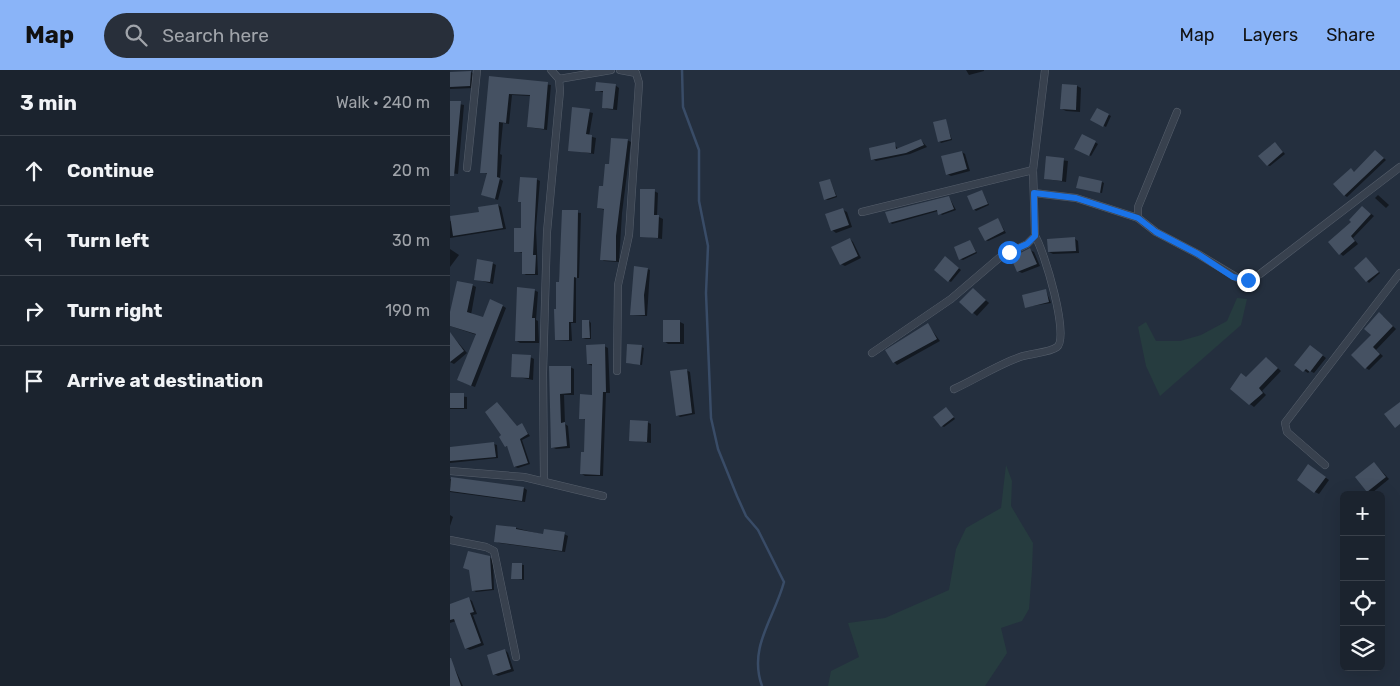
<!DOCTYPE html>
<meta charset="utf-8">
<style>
:root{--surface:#1b232e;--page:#282f3a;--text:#f1f3f6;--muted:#a0a4aa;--line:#39404a;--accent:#8ab4f8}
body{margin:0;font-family:Rubik,sans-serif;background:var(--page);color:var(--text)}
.controls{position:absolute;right:15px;bottom:15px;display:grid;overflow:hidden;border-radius:8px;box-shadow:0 5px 20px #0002}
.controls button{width:45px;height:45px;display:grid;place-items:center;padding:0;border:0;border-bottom:1px solid var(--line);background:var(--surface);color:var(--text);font:25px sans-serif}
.stop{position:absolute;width:15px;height:15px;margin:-11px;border:4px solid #1a73e8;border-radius:50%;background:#fff}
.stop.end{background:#1a73e8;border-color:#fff;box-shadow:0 1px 5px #0008}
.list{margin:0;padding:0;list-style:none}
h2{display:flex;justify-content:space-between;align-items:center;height:65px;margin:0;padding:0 20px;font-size:21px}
h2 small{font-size:16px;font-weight:400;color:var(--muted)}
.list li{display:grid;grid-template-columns:32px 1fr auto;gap:15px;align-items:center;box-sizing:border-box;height:70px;padding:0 20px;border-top:1px solid var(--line)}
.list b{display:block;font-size:19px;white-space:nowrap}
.list em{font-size:16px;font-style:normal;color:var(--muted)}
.icon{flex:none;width:28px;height:28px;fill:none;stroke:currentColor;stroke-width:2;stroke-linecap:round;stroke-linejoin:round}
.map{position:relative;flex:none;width:950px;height:616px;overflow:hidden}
header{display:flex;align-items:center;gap:30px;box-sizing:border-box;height:70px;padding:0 25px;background:var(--accent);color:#111}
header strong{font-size:24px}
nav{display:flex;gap:28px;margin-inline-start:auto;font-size:18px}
.search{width:350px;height:45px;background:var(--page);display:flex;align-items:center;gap:12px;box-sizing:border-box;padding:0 18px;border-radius:28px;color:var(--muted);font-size:19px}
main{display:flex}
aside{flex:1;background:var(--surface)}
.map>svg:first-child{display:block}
</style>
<header>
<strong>Map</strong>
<div class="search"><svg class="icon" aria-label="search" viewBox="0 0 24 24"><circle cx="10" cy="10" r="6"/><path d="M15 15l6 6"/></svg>Search here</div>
<nav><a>Map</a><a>Layers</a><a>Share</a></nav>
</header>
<main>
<aside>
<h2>3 min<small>Walk · 240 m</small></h2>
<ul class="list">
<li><svg class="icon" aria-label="ahead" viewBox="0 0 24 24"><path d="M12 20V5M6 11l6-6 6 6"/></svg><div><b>Continue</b></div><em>20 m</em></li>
<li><svg class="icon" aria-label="left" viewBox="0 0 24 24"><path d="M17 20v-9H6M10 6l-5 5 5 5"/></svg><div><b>Turn left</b></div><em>30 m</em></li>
<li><svg class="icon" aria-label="right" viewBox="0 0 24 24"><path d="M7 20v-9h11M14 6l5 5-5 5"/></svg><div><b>Turn right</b></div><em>190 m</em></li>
<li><svg class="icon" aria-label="arrive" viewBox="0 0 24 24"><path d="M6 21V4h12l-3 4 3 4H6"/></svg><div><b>Arrive at destination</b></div></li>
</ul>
</aside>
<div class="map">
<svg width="950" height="616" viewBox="0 0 950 616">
<rect width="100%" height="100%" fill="#242f3e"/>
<g fill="#263c3f">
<path d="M 787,228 L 797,229 L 791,255 L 710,326 L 696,296 L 688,257 L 696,252 L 706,271 L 730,271 L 751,265 L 777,251 Z"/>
<path d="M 556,395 L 562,411 L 561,436 L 583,473 L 582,500 L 579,539 L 572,551 L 551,558 L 557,583 L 535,616 L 378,616 L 381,601 L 409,587 L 398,553 L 435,548 L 499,520 L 506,479 L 516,458 L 551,438 Z"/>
</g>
<g fill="#0007">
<path d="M 516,0 L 534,0 L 534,1 L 519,5 Z"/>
<path d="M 21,2 L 25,5 L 24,18 L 0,19 L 0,3 Z"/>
<path d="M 40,7 L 101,15 L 97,60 L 78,57 L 81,26 L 62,25 L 59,54 L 53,53 L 50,84 L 52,85 L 50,109 L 53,111 L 48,130 L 33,125 L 38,104 L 32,102 Z"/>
<path d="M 165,15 L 169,18 L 167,40 L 157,39 L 153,37 L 155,23 L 146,20 Z"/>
<path d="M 627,16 L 631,18 L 630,42 L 616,41 L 612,39 Z"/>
<path d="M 0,32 L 14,35 L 8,104 L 0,103 Z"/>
<path d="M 123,38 L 143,43 L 139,66 L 146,68 L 144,84 L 120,80 Z"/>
<path d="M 647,39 L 661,46 L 656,57 L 642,50 Z"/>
<path d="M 495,50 L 502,70 L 491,73 L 489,71 Z"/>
<path d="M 632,65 L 648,74 L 641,86 L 627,79 Z"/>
<path d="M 177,70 L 181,72 L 172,143 L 169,192 L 154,191 L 151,189 L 155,140 L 148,138 L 160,96 Z"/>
<path d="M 471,70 L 477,77 L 460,84 L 426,91 L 423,89 L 444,74 L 449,80 Z"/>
<path d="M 827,75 L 835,84 L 820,96 L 817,95 Z"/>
<path d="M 512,82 L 515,84 L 520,101 L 501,106 L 497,104 Z"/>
<path d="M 928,83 L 936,90 L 897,127 L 894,125 L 901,100 L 905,103 Z"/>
<path d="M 597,88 L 618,91 L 616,112 L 596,109 Z"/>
<path d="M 86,109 L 90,111 L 86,158 L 88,205 L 76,205 L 73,203 L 73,183 L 65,181 L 72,159 L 72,133 L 69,131 Z"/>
<path d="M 380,110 L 387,127 L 378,130 L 375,129 Z"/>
<path d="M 652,112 L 654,113 L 652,123 L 630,118 Z"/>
<path d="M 204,121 L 208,123 L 207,146 L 213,149 L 212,169 L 192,166 Z"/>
<path d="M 532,121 L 539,135 L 526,141 L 524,139 Z"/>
<path d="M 928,125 L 939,135 L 936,138 L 925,128 Z"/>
<path d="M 499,127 L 506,140 L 492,145 L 488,141 L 442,154 L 440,152 Z"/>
<path d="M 48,135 L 51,137 L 56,159 L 0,168 L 0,151 L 30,143 Z"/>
<path d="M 912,137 L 924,146 L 903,168 L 908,174 L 893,186 L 879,173 L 903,152 Z"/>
<path d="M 393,140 L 397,142 L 402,157 L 386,163 L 382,160 Z"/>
<path d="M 113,141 L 131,143 L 129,208 L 126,208 L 126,253 L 121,253 L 122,271 L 106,270 Z"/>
<path d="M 548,150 L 556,163 L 538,171 L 536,170 Z"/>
<path d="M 400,169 L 403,172 L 411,188 L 395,196 L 391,194 Z"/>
<path d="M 625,169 L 628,171 L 629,183 L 603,184 L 599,182 Z"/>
<path d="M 520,171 L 527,183 L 513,190 L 510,189 Z"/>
<path d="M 0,179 L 9,185 L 0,197 Z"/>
<path d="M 580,180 L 584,182 L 590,196 L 572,203 L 568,201 Z"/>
<path d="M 497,189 L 511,200 L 501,212 L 499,211 Z"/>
<path d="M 918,190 L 930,203 L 919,213 L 905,198 Z"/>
<path d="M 42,193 L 46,195 L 43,214 L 25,209 Z"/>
<path d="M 197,199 L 200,200 L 197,246 L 183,245 L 181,244 Z"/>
<path d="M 22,215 L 26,217 L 21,245 L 34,248 L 53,236 L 56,238 L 25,317 L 12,312 L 27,265 L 0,256 L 0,248 Z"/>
<path d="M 523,219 L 539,233 L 527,246 L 511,232 Z"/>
<path d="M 84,220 L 88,222 L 86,250 L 88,251 L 89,273 L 70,273 L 67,271 Z"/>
<path d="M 596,221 L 601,233 L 576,237 Z"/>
<path d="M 933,246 L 946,259 L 926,280 L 933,286 L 919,300 L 916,298 L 923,265 Z"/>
<path d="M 139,251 L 141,253 L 141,269 L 136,269 L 133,268 Z"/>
<path d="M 230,252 L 234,254 L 234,274 L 218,274 L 214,271 Z"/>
<path d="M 478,255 L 490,271 L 447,295 L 444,292 Z"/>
<path d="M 0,263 L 17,283 L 4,294 L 0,292 Z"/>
<path d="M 154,276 L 158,278 L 160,323 L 156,323 L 153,406 L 135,406 L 132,404 L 136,383 L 137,350 L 130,348 L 144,326 L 143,296 L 138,294 Z"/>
<path d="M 191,277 L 194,278 L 192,295 L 177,293 Z"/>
<path d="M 864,279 L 876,288 L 864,303 L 860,301 L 858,303 L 846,295 Z"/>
<path d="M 80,287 L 84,289 L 83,310 L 63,306 Z"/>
<path d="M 817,288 L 831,301 L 812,321 L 816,325 L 804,337 L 800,334 L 797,308 Z"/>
<path d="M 100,297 L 120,297 L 124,299 L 124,325 L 114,325 L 115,354 L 118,356 L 120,378 L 106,379 L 102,377 Z"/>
<path d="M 236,300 L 240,302 L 245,344 L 230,347 L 227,345 Z"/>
<path d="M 0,325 L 17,327 L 17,339 L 0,339 Z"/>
<path d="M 496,338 L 505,349 L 494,357 L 492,356 Z"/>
<path d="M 197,352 L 201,354 L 201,373 L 180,370 Z"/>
<path d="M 72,355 L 80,366 L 72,370 L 80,394 L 68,398 L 65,397 L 59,378 L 56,376 Z"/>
<path d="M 44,374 L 47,375 L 48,388 L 0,393 L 0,379 Z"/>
<path d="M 924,393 L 939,409 L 922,423 L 918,421 Z"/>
<path d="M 862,398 L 879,410 L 869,424 L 865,422 Z"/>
<path d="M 0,409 L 74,418 L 77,420 L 75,432 L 0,422 Z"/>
<path d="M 0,445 L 3,447 L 0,456 Z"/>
<path d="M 47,457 L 66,458 L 94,465 L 114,464 L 118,466 L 115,482 L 49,473 L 46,471 Z"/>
<path d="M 39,487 L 43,489 L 44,520 L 26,522 L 23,520 Z"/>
<path d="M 63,494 L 74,495 L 74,510 L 63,508 Z"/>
<path d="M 19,529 L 22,531 L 27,544 L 23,545 L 34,575 L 20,580 L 16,578 L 6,551 L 0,553 L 0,535 Z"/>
<path d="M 55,580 L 58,583 L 64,601 L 48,606 L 44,604 Z"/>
<path d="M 2,597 L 5,599 L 13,616 L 0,616 L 0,598 Z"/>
</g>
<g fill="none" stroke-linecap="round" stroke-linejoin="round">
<path stroke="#394c67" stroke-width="2.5" d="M 232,0 L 233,37 L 249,80 L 249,131 L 258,176 L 256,223 L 261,348 L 268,379 L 287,426 L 296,446 L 308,460 L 334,512 C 324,549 298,577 312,616"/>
</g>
<g fill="#455162">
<path d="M 21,1 L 20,16 L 0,17 L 0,2 Z"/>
<path d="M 39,6 L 98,12 L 94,59 L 77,57 L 80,25 L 59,24 L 56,53 L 49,52 L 47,107 L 50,108 L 45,129 L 31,125 L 37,103 L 30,103 Z"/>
<path d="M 146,12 L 166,14 L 163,39 L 152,38 L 153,21 L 145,21 Z"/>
<path d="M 612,14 L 627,15 L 626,40 L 610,39 Z"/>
<path d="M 0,31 L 11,31 L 4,106 L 0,106 Z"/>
<path d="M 122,37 L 140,39 L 136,64 L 142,65 L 141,83 L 118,81 Z"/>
<path d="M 647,38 L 659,44 L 653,57 L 640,50 Z"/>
<path d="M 496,49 L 501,69 L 488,72 L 483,52 Z"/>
<path d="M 632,64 L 646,71 L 639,86 L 624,79 Z"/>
<path d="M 161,68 L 178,69 L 166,166 L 166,191 L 150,190 L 154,139 L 147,138 L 149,116 L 153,116 L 155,94 L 159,94 Z"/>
<path d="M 471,69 L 474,75 L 456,83 L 421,90 L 419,78 L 445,72 L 446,79 Z"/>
<path d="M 825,72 L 833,82 L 817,96 L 808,86 Z"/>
<path d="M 925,80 L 934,88 L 894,126 L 883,114 L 901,98 L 904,102 Z"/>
<path d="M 512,81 L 517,99 L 496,105 L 491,86 Z"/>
<path d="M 596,86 L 614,88 L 612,111 L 594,109 Z"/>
<path d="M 629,106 L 652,111 L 650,123 L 626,118 Z"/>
<path d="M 70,107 L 87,108 L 83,185 L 86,185 L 85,204 L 72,204 L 72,182 L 64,182 L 64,158 L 71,158 L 71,132 L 68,132 Z"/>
<path d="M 380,109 L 386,126 L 374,130 L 369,112 Z"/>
<path d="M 190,119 L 205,119 L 204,145 L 209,145 L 208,168 L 190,167 Z"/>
<path d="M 532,120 L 538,134 L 523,140 L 517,126 Z"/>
<path d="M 499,126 L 504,139 L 488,145 L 487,140 L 439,153 L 435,142 Z"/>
<path d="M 48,134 L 53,158 L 3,166 L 0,146 L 29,142 L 28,137 Z"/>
<path d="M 912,136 L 921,144 L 901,166 L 905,171 L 889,185 L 878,172 L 901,152 L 899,150 Z"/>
<path d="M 393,138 L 399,155 L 381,161 L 375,144 Z"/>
<path d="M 112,140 L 128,140 L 127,208 L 124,207 L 123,252 L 119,252 L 119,270 L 105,270 L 104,239 L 106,239 L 106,212 L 109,212 Z"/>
<path d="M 548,148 L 554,161 L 535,171 L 528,158 Z"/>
<path d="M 625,167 L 626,181 L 598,182 L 597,169 Z"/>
<path d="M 400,168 L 408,186 L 390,195 L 381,177 Z"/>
<path d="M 520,170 L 526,182 L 509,190 L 504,177 Z"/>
<path d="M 580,178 L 587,194 L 567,202 L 561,188 Z"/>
<path d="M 495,186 L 509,198 L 498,212 L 484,200 Z"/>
<path d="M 916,187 L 929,202 L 916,212 L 904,198 Z"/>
<path d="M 27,189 L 43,192 L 40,212 L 24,210 Z"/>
<path d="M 184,196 L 198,198 L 194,225 L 195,245 L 180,245 Z"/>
<path d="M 7,211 L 23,214 L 17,242 L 33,247 L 40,229 L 53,235 L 21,316 L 7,310 L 26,264 L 0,256 L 0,242 Z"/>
<path d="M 67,217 L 85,219 L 82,248 L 85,248 L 85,271 L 65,271 Z"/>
<path d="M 523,218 L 536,230 L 522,244 L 509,232 Z"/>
<path d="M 596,219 L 599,232 L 575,238 L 572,225 Z"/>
<path d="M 929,242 L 943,256 L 923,277 L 930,284 L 915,299 L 901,285 L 921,265 L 914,259 Z"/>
<path d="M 132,250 L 139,250 L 140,268 L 132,268 Z"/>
<rect x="213" y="250" width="17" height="22"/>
<path d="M 478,253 L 487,269 L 443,293 L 435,280 Z"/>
<path d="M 0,262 L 14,281 L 0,292 Z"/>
<path d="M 155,274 L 156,322 L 153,322 L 150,405 L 130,404 L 131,382 L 134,382 L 135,349 L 129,349 L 130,324 L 142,325 L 142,294 L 137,294 L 136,275 Z"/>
<path d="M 177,274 L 192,275 L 190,295 L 176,293 Z"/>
<path d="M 860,275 L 873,285 L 860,302 L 856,299 L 853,302 L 844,295 Z"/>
<path d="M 62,284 L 81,285 L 79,308 L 61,307 Z"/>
<path d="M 816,287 L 828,298 L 809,318 L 813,323 L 799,335 L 780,319 L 791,303 L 796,307 Z"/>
<path d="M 99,296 L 121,296 L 121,323 L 110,324 L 111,353 L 115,352 L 117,376 L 101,378 Z"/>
<path d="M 237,299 L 242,343 L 226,346 L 220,301 Z"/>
<rect x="0" y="323" width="14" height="15"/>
<path d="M 47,332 L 67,356 L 72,353 L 78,364 L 70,369 L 78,393 L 64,397 L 57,376 L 55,377 L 49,367 L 51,365 L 35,342 Z"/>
<path d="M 950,332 L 950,354 L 945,358 L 934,344 Z"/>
<path d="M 496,337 L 504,347 L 491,357 L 483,347 Z"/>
<path d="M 180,350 L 198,351 L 197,372 L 179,371 Z"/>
<path d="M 44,372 L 46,387 L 0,391 L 0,377 Z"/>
<path d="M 924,392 L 936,407 L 917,422 L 905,407 Z"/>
<path d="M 858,394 L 876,407 L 864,423 L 847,410 Z"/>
<path d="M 1,407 L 74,417 L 72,431 L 0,421 Z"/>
<path d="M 46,455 L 66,457 L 66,459 L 93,464 L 94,459 L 115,462 L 112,481 L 44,472 Z"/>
<path d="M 18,481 L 40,486 L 42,519 L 22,521 L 19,500 L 13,498 Z"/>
<path d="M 62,493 L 72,493 L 72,509 L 61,509 Z"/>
<path d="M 19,527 L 24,542 L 20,543 L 31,573 L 15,579 L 4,549 L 0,550 L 0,534 Z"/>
<path d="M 55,579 L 61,599 L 43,605 L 37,585 Z"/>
<path d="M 0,588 L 1,588 L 11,616 L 0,616 Z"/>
</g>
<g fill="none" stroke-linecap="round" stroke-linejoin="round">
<g stroke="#565f6c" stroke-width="8">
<g id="street">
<path d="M 109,9 L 161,0"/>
<path d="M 727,42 L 688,137 L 688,148 L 706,162 L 748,184 L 791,210 L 798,210 L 810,204 L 950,97"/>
<path d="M 17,98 L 27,0"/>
<path d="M 584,123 L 626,128 L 688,148"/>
<path d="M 412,142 L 583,100"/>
<path d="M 422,283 L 501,229 L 549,188 L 577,174 L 585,166 L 583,100 L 595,0"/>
<path d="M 167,301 L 168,215 L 179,165 L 189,13 L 186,3 L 170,0"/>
<path d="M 504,319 C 526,309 547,295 570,287 C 581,283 599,283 607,277 C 620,267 594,180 585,166"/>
<path d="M 875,395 L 837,362 L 835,353 L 950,203"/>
<path d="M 0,401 L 74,407 L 153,426"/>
<path d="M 94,411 L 93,303 L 97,162 L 110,21 L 109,9 L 101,0"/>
<path d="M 0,470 L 36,477 L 44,481 L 66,587"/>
</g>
</g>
<use href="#street" stroke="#38414e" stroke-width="7"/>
</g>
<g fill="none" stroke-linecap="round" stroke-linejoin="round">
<path stroke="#1a73e8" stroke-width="6" d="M 559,182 L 577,174 L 585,166 L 584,123 L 626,128 L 688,148 L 706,162 L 748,184 L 783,207 L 798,210"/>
</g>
</svg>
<div class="controls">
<button>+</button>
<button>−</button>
<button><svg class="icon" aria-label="locate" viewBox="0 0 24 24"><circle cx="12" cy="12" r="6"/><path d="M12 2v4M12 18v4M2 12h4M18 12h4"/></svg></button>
<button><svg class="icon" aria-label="layers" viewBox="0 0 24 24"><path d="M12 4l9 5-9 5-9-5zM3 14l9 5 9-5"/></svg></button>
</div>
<div class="stop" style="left:559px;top:182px"></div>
<div class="stop end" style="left:798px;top:210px"></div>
</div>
</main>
